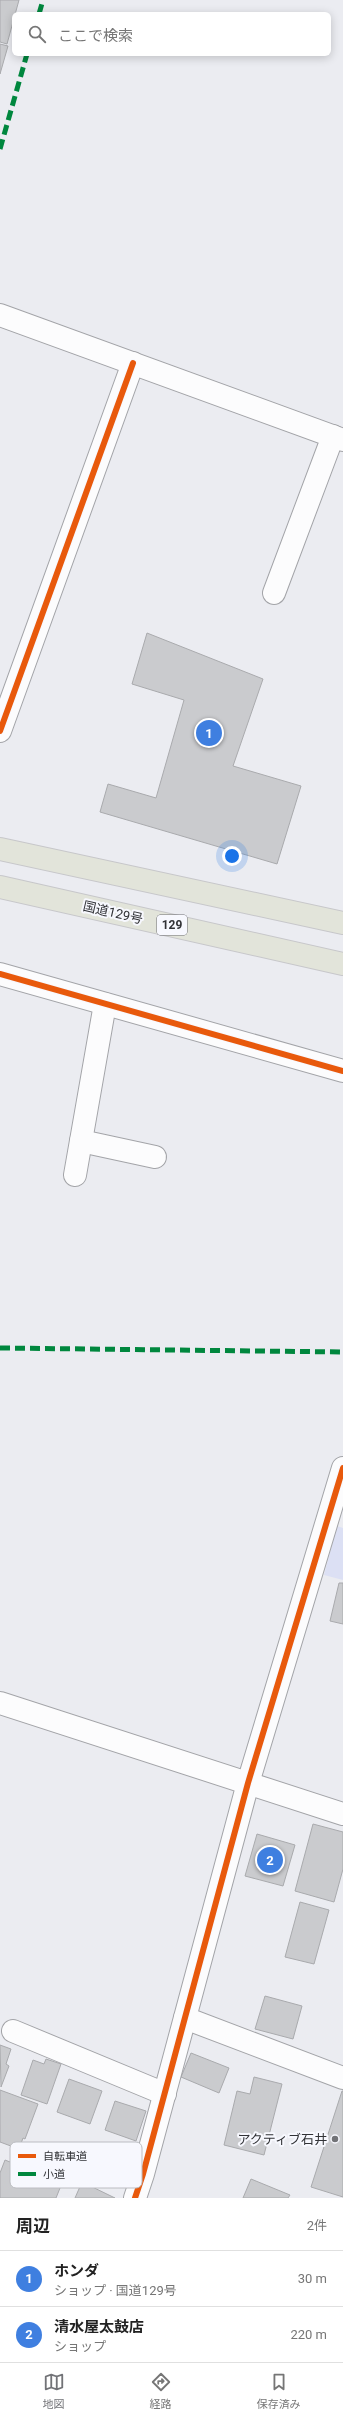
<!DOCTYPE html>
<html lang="ja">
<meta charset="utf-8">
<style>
:root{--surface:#fff;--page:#f2f2f2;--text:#222;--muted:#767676;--line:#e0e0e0;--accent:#727377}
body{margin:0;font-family:Roboto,"Noto Sans JP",sans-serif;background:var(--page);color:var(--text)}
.you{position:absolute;left:232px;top:856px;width:14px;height:14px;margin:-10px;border:3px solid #fff;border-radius:50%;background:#1a73e8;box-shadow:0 0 0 6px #1a73e833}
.badge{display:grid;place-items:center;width:26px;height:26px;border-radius:50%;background:var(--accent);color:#fff;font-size:13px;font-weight:700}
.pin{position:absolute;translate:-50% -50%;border:2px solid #fff;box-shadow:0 1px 4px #0006}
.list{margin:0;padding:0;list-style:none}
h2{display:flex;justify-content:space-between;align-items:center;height:52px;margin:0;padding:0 16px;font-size:17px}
h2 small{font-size:13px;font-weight:400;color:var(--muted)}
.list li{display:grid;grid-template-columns:26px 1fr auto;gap:12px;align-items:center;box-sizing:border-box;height:56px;padding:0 16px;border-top:1px solid var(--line)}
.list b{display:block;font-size:15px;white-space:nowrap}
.list p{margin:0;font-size:13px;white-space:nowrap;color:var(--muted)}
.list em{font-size:13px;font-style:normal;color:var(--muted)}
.icon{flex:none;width:22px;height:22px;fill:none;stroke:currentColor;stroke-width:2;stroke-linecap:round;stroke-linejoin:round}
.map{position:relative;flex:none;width:343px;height:2198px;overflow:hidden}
.search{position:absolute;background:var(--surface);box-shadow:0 2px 10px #0003;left:12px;right:12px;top:12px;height:44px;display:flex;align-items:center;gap:10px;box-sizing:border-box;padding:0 14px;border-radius:6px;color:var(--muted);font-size:15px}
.sheet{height:164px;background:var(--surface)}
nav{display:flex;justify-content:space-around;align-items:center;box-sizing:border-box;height:56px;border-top:1px solid var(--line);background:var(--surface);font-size:11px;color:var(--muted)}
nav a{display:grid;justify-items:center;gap:2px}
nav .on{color:var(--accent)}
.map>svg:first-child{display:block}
</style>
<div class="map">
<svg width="343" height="2198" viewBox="0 0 343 2198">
<rect width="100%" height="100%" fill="#ebecf1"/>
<path fill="#dce0f4" d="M 337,1526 L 343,1528 L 343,1580 L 324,1575 Z"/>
<g fill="#cacbce" stroke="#a9aaad">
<path d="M 0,0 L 19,0 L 7,44 L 0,42 Z"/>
<path d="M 0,44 L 8,46 L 0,74 Z"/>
<path d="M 147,633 L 263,679 L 233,766 L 301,786 L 277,864 L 100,812 L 108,784 L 156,798 L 184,700 L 132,684 Z"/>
<path d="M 339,1583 L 343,1583 L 343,1624 L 330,1621 Z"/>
<path d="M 313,1824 L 343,1832 L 343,1869 L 334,1902 L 295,1891 Z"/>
<path d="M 257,1834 L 295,1845 L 283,1886 L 245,1876 Z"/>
<path d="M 300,1902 L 329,1910 L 314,1964 L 285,1957 Z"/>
<path d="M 265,1996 L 302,2006 L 293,2039 L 255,2029 Z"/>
<path d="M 0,2045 L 11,2049 L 6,2064 L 9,2066 L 1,2087 Z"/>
<path d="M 191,2053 L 229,2068 L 219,2093 L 181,2077 Z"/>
<path d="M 46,2059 L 61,2064 L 47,2104 L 21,2095 L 33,2060 L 44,2064 Z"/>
<path d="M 254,2077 L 282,2084 L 264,2155 L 224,2145 L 237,2091 L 250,2094 Z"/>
<path d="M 69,2079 L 102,2091 L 90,2124 L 57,2112 Z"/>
<path d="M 0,2090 L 38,2104 L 25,2139 L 23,2138 L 19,2149 L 0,2142 Z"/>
<path d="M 342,2091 L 343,2091 L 343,2197 L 311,2187 Z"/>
<path d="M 115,2101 L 146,2111 L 136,2141 L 105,2130 Z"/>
<path d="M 13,2154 L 42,2166 L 39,2173 L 62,2183 L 56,2198 L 0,2198 L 0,2173 L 5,2160 L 10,2162 Z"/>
<path d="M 251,2179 L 290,2195 L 288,2198 L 243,2198 Z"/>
<path d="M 82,2182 L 115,2198 L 75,2198 Z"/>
</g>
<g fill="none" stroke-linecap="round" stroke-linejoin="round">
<g stroke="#a3a4a8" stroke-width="24">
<g id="minor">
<path d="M 0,315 L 343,440"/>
<path d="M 274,593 L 333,436"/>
<path d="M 0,731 L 133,363"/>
<path d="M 0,974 L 343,1071"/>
<path d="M 81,1141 L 155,1157"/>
<path d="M 75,1175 L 105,1004"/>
<path d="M 0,1703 L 343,1814"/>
<path d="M 185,2018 L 343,2078"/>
<path d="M 13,2031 L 165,2094"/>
<path d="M 135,2198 L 143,2174 L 248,1783 L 343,1468"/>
</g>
</g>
<g stroke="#c7c7ca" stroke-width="24">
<g id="trunk">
<path d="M 0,849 L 343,923"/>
<path d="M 0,887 L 343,964"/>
</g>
</g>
<use href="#minor" stroke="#fcfcfd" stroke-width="22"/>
<use href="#trunk" stroke="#e2e4da" stroke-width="22"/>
<g stroke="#00873e" stroke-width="5" stroke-dasharray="10 5" stroke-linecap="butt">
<path d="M 39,14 L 43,0"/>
<path d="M 0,149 L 27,54"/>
<path d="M 0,1348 L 343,1352"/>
</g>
<g stroke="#f7f8fe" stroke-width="8">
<g id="cycleway">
<path d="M 0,731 L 133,363"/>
<path d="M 0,974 L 343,1071"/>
<path d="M 135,2198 L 143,2174 L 248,1783 L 343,1468"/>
</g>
</g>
<use href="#cycleway" stroke="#e8590c" stroke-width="6"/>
</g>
<circle fill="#727377" stroke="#f7f8fe" stroke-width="1.5" cx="335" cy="2139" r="4"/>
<g text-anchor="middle" stroke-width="4" stroke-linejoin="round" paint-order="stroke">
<rect fill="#f7f8fe" stroke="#6c6d72" stroke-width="1" x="157" y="915" width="30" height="20" rx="3"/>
<g font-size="12" font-weight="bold" fill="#313236">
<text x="172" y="929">129</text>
</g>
<g font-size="13" fill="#313236" stroke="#f7f8fe">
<text transform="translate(113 912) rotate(13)" y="5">国道129号</text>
</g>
<g font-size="13" fill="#313236" stroke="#f7f8fe" text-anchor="end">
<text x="327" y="2144">アクティブ石井</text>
</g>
</g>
<rect x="10" y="2142" width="132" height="46" rx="6" fill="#f7f8fe" stroke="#bcbdc2" stroke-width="1"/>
<rect x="18" y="2154" width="18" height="4" fill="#e8590c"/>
<rect x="18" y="2172" width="18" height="4" fill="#00873e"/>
<g font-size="11" fill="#313236">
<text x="43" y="2160">自転車道</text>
<text x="43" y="2178">小道</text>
</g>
</svg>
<div class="you"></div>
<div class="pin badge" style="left:209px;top:733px;background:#3f7fe0">1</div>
<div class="pin badge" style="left:270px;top:1860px;background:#3f7fe0">2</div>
<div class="search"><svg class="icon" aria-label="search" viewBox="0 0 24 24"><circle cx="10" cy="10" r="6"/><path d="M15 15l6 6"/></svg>ここで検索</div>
</div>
<section class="sheet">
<h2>周辺<small>2件</small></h2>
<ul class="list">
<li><span class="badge" style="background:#3f7fe0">1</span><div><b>ホンダ</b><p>ショップ · 国道129号</p></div><em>30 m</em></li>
<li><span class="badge" style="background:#3f7fe0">2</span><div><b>清水屋太鼓店</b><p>ショップ</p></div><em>220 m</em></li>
</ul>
</section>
<nav>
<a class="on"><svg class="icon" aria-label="map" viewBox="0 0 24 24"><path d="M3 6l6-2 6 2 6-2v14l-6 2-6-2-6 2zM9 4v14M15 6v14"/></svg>地図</a>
<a><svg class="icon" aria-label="directions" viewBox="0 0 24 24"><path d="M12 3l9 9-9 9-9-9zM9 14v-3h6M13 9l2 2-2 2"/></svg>経路</a>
<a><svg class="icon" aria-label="saved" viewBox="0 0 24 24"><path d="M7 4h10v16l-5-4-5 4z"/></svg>保存済み</a>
</nav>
